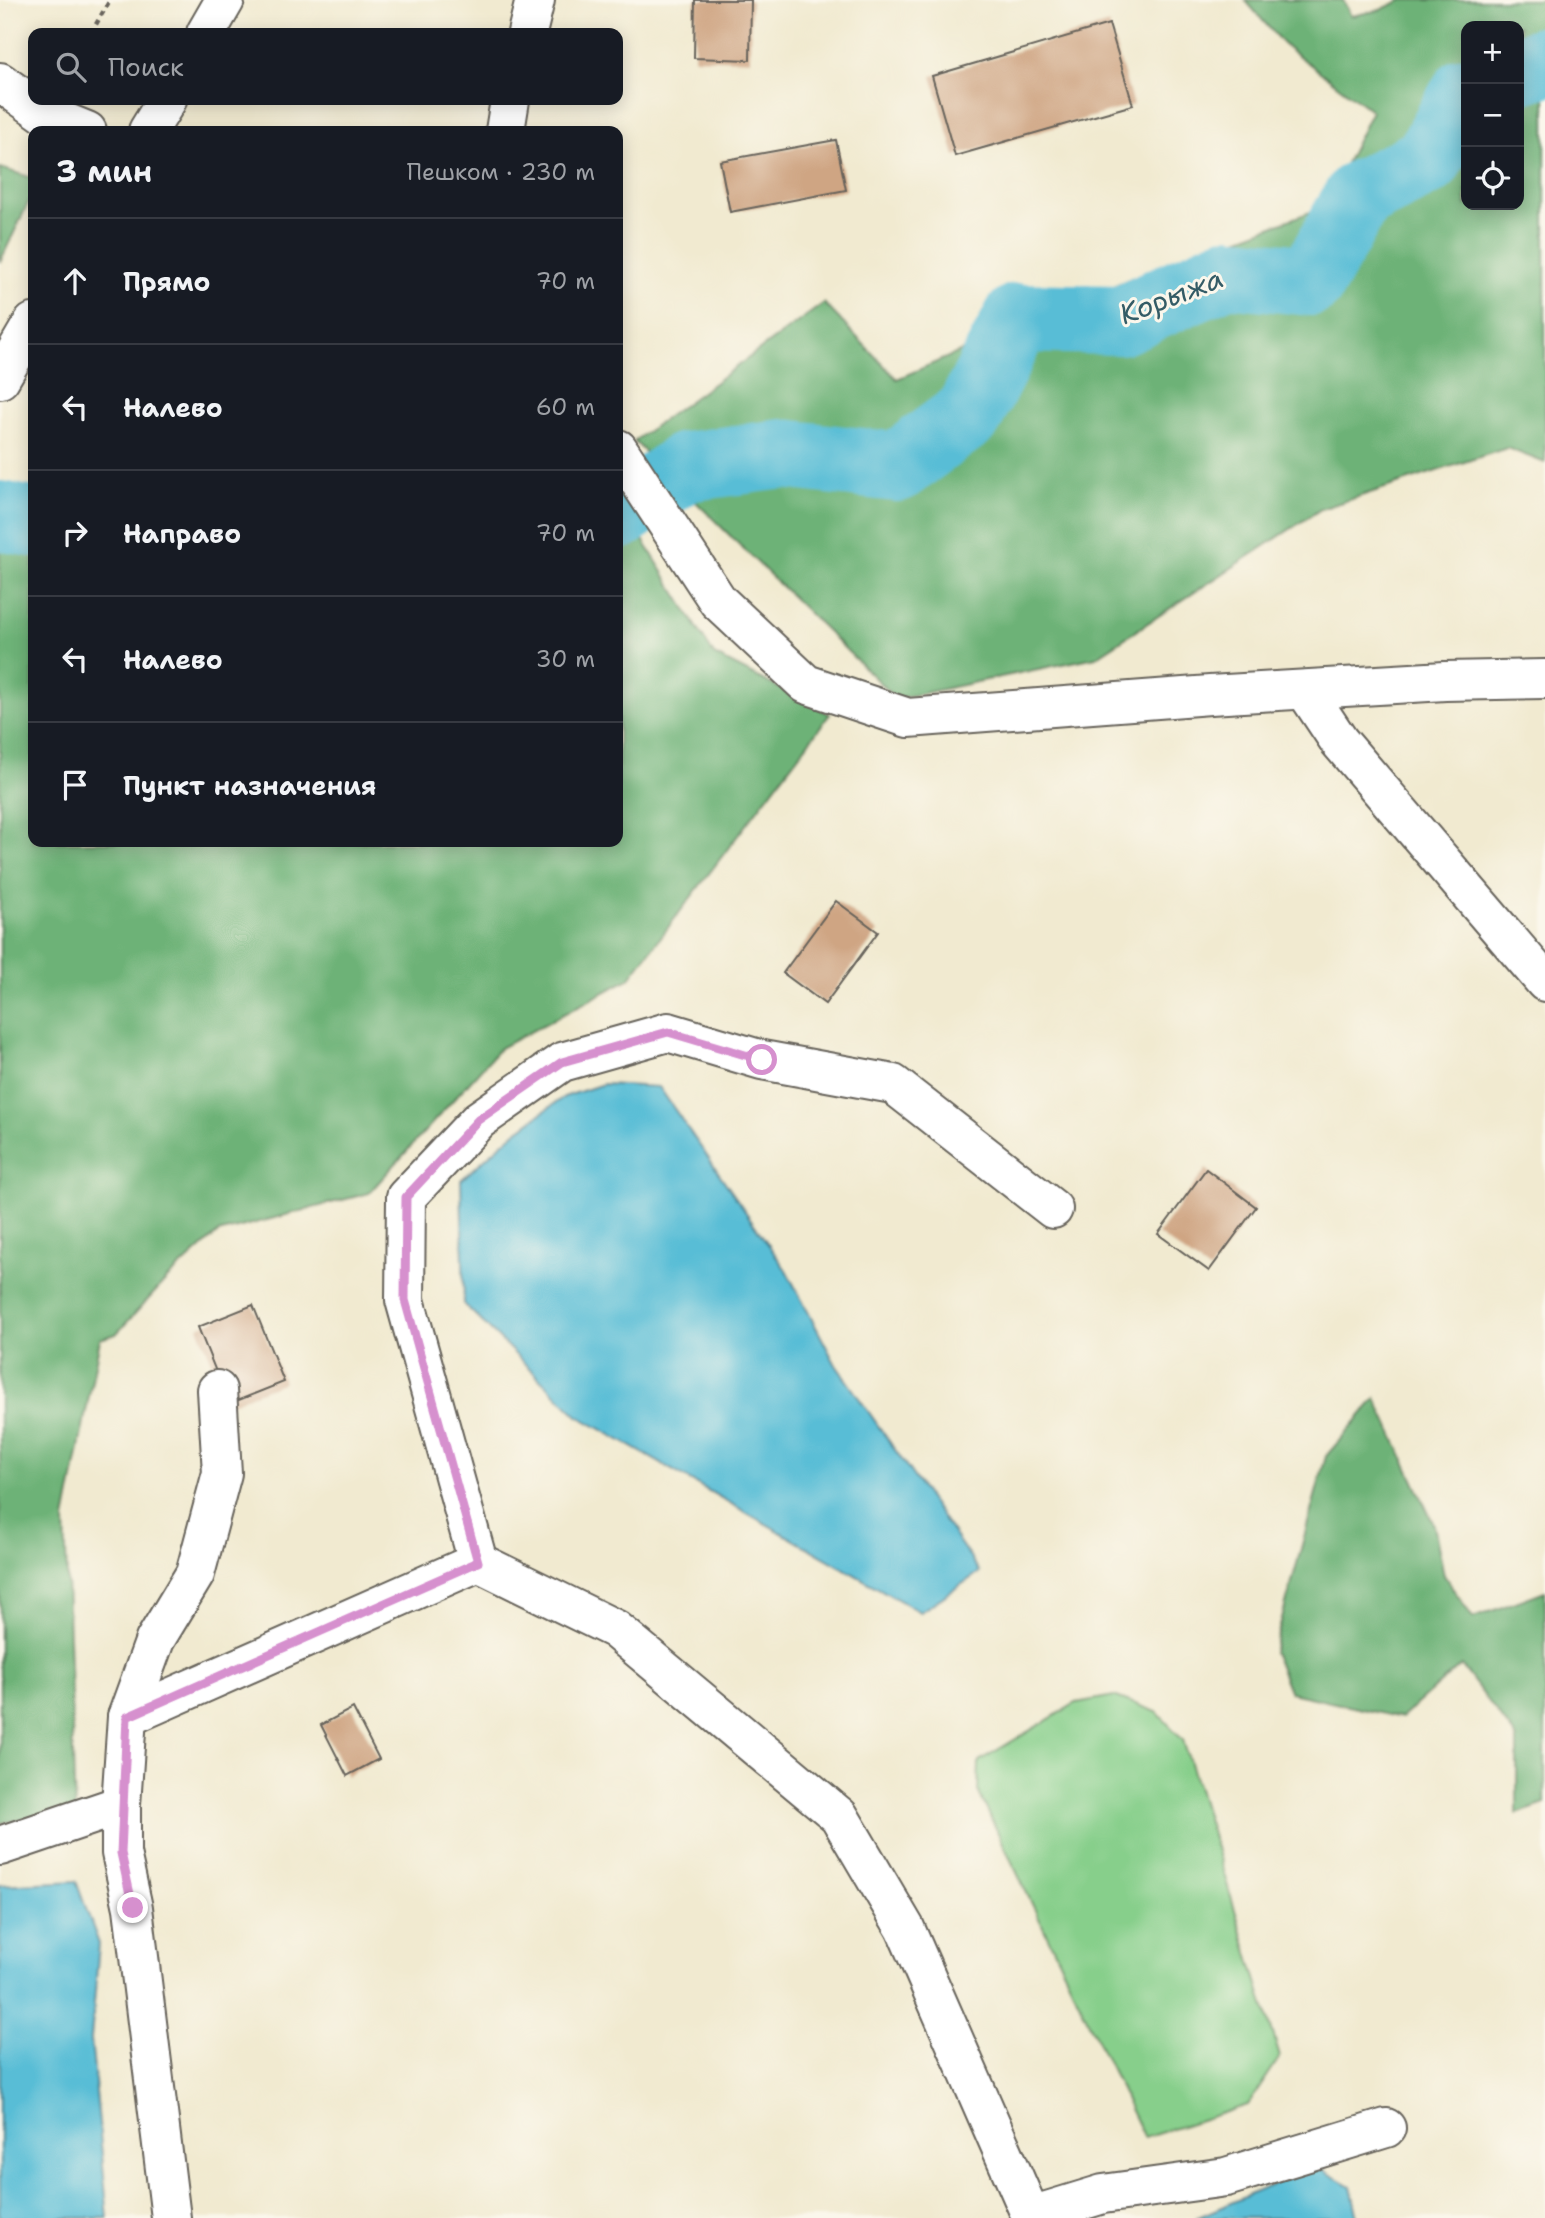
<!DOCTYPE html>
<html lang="ru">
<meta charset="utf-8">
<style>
:root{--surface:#171b24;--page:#20242c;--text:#f1f3f6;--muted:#9ea1a6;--line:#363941}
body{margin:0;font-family:"Shantell Sans",sans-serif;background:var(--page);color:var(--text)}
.controls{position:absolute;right:21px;top:21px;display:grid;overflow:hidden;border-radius:14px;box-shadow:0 4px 18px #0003}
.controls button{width:63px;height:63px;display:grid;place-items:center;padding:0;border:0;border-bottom:2px solid var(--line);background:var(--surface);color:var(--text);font:35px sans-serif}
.stop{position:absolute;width:21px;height:21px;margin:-16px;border:5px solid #d690ce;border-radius:50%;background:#fff}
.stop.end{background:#d690ce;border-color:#fff;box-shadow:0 2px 7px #0008}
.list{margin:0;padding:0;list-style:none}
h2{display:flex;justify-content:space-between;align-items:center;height:91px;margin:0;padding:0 28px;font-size:30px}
h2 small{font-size:23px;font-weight:400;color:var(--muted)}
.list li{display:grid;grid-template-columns:46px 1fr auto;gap:21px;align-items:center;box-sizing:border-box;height:126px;padding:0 28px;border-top:2px solid var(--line)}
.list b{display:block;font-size:26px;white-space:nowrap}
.list em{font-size:23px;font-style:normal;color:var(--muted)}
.icon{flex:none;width:38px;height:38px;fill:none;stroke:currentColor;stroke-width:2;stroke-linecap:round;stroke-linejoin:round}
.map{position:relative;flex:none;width:1545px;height:2218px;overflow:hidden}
.search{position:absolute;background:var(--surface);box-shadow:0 4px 18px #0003;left:28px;top:28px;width:595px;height:77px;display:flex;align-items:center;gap:18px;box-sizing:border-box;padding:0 24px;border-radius:14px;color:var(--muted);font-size:26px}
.panel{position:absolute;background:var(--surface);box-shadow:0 4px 18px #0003;left:28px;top:126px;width:595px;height:721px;border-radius:14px}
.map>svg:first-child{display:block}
</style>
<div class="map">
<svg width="1545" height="2218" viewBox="0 0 1545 2218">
<rect width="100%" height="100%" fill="#fbf7ec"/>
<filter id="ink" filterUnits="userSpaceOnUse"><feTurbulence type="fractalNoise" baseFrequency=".0143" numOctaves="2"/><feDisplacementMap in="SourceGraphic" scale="14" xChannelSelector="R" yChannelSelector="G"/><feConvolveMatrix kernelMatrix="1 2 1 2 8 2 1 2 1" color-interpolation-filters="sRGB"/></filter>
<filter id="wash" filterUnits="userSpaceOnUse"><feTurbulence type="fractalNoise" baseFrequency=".00686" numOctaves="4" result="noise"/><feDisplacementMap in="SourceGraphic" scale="28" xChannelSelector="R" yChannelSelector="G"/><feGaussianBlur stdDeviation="1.57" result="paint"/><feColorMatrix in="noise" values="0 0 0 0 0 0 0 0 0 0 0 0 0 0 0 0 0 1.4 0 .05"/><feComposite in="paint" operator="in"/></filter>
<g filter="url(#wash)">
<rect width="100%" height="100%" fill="#f1ead0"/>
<path fill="#87cf8b" stroke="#527654" stroke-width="2" d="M 1114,1696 L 1157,1712 L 1183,1740 L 1280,2057 L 1248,2105 L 1144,2138 L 978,1791 L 979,1761 L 1076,1703 Z"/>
<g fill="#6db277" stroke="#44674a" stroke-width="2" fill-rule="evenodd">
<path d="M 1245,0 L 1343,0 L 1351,16 L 1380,10 L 1402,0 L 1545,0 L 1545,463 L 1507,448 L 1321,509 L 1096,657 L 896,699 L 634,441 L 824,303 L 897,379 L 1134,277 L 1324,207 L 1372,111 L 1283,44 ZM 1466,26 L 1519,26 L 1519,205 L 1466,205 Z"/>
<path d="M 0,168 L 33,178 L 33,193 L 0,262 Z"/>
<path d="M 618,499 L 714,655 L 830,714 L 629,979 L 500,1048 L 369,1193 L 218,1233 L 168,1278 L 116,1334 L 100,1339 L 65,1520 L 75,1812 L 0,1823 L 0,532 L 19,518 L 33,519 L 33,842 L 618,842 Z"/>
<path d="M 1376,1398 L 1434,1525 L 1444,1575 L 1473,1618 L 1545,1591 L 1545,1804 L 1517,1814 L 1517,1739 L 1461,1665 L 1401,1718 L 1290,1693 L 1273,1652 L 1326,1456 Z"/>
</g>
<g fill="#58bdd6" stroke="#3a6c79" stroke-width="2">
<path d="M 603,1084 L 659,1087 L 786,1270 L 836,1365 L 980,1572 L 920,1612 L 578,1416 L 464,1304 L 461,1180 L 513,1134 L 564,1097 Z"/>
<path d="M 76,1881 L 99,1944 L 91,2039 L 108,2218 L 0,2218 L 0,1885 Z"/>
<path d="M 1316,2166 L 1351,2186 L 1358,2218 L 1196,2218 Z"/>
</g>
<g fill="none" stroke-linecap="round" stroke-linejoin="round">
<g stroke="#58bdd6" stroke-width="70">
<path d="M 1519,70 L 1545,61"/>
<path d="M 618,515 L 685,467 L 783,454 L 897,467 L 969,414 L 1018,318 L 1121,320 L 1227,272 L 1311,281 L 1359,195 L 1427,161 L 1466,92"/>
<path d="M 0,516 L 33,522"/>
</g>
</g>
<g id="blocks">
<g fill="#cfa583">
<path d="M 695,0 L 751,0 L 750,60 L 694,58 Z"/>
<path d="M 1109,24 L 1133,105 L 955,156 L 932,76 Z"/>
<path d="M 836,140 L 846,190 L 730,212 L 720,161 Z"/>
<path d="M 836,901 L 878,932 L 825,1004 L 783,973 Z"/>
<path d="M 1206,1169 L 1256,1207 L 1209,1271 L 1158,1234 Z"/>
<path d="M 253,1305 L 284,1382 L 229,1404 L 198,1327 Z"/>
<path d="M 353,1708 L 379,1759 L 347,1776 L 321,1725 Z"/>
</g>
</g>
</g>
<g filter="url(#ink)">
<use href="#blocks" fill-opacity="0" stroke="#67645b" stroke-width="2"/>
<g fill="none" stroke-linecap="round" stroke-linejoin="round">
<g stroke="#67645b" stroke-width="42">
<g id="minor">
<path d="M 527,33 L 535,0"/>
<path d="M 0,82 L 45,114 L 87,131"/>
<path d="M 505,131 L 510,100"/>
<path d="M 618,449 L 718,601 L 806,684 L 908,718 L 1210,695 L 1445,681 L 1545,679"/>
<path d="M 1305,690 L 1339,741 L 1545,982"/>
<path d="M 478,1562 L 615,1629 L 839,1816 L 905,1928 L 1031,2216 L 1103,2194 L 1226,2177 L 1386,2128"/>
<path d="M 127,1717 L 478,1562 L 405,1300 L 406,1197 L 479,1120 L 562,1062 L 668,1032 L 762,1060 L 893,1084 L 1053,1209"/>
<path d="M 121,1805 L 127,1717 L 155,1640 L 195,1574 L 222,1473 L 217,1390"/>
<path d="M 0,1846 L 121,1805 L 121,1853 L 133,1908 L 171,2218"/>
</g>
</g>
<g stroke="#67645b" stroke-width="42">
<g id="major">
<path d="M 206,33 L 225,0"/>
<path d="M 148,131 L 167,100"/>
<path d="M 0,379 L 33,323"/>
</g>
</g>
<path stroke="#67645b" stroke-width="4.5" stroke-dasharray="5 5" stroke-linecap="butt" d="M 91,33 L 110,0"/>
<use href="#minor" stroke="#fff" stroke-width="38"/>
<use href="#major" stroke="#fff" stroke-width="38"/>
</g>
</g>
<g fill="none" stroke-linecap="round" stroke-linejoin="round" filter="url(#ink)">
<path stroke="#d690ce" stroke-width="9" d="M 133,1908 L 121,1853 L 127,1717 L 478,1562 L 405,1300 L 406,1197 L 478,1120 L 562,1062 L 668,1032 L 762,1060"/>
</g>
<g text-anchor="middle" stroke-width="6" stroke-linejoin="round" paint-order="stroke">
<g font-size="28" font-style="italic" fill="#345c66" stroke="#fbf7ec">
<text transform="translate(1171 296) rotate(-21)" y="10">Корыжа</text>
</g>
</g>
</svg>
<div class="controls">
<button>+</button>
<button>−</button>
<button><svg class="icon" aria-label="locate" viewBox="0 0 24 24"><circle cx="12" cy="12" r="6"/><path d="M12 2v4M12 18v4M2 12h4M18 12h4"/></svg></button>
</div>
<div class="stop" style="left:762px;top:1060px"></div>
<div class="stop end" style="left:133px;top:1908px"></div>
<div class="search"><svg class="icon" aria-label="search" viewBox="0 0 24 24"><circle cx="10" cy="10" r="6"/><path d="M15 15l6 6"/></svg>Поиск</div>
<section class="panel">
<h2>3 мин<small>Пешком · 230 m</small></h2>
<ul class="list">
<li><svg class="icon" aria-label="ahead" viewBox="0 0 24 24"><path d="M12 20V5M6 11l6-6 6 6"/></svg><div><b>Прямо</b></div><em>70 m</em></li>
<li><svg class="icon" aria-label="left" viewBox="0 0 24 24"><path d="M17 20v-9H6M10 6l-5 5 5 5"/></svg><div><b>Налево</b></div><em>60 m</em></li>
<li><svg class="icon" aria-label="right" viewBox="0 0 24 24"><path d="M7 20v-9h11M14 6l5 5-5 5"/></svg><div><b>Направо</b></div><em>70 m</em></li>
<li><svg class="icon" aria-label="left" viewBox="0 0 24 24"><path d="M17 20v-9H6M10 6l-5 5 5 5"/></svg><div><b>Налево</b></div><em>30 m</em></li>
<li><svg class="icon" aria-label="arrive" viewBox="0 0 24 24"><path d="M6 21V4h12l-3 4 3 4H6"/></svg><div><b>Пункт назначения</b></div></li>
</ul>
</section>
</div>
